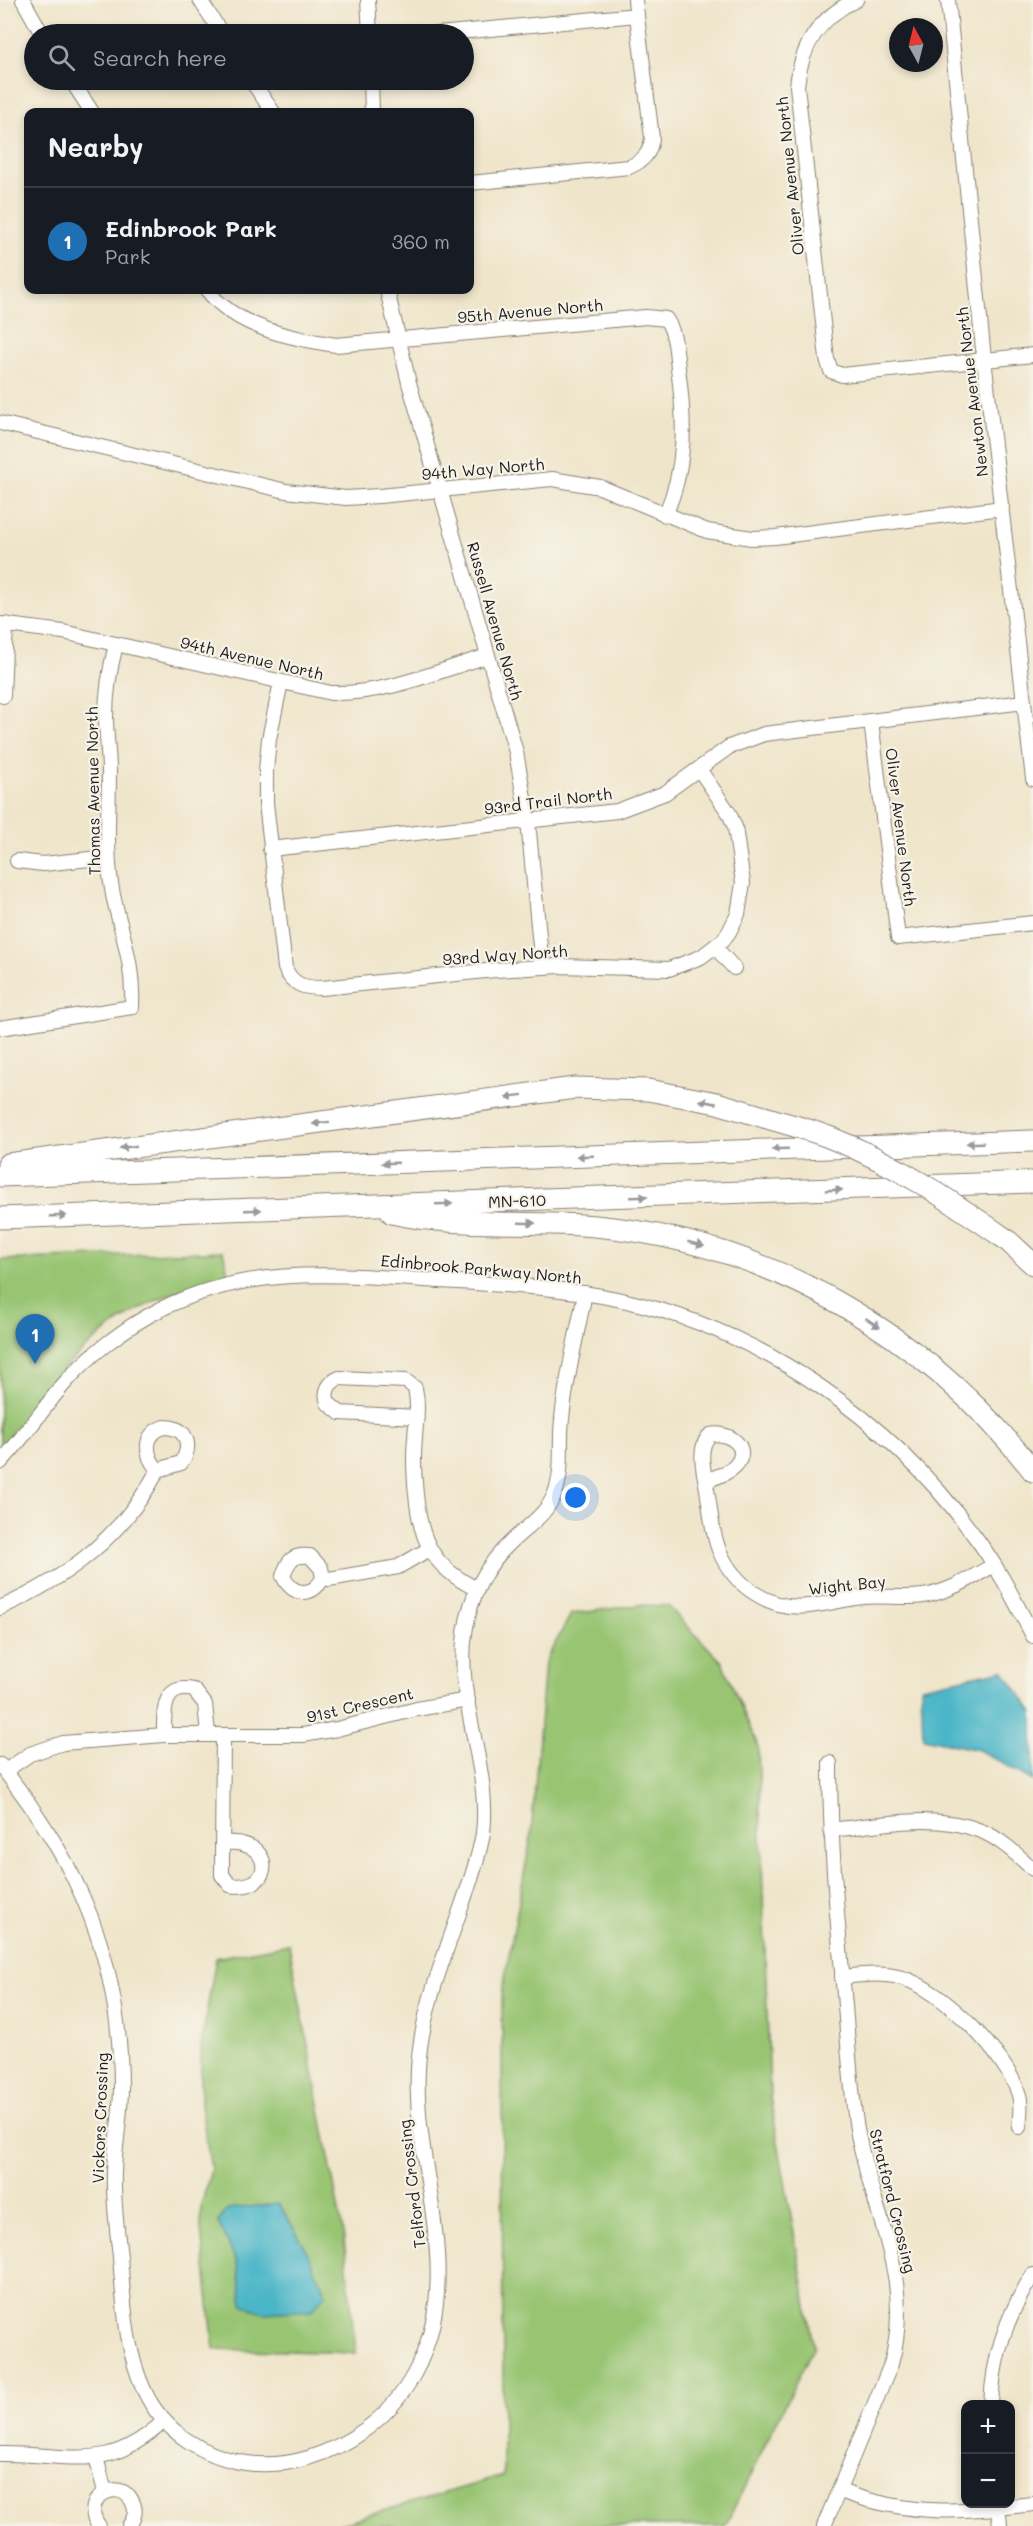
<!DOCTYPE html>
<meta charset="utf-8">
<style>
:root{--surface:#171b24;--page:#20242c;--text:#f1f3f6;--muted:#9ea1a6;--line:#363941;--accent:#1f6fb2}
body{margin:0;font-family:Mali,sans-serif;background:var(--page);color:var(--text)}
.controls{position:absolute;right:18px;bottom:18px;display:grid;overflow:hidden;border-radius:12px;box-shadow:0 3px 9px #0003}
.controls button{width:54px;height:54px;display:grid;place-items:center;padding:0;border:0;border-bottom:2px solid var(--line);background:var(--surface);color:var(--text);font:30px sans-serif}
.compass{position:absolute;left:889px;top:18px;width:54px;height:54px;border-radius:50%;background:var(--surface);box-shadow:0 3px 9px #0003;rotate:353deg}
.you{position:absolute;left:576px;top:1498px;width:21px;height:21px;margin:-15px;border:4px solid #fff;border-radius:50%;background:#1a73e8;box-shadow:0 0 0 9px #1a73e833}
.badge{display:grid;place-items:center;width:39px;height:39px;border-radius:50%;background:var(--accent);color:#fff;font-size:20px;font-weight:700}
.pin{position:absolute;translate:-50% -50px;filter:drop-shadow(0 2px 3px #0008)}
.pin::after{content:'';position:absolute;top:32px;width:21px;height:18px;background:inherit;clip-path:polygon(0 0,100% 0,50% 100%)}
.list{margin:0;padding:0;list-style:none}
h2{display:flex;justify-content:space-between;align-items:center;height:78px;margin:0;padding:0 24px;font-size:26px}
h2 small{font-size:20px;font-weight:400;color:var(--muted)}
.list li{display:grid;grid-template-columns:39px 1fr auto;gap:18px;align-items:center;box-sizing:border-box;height:108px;padding:0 24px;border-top:2px solid var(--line)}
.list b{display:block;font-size:22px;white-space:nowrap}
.list p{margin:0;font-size:20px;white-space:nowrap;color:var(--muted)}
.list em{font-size:20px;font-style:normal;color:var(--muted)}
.icon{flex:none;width:33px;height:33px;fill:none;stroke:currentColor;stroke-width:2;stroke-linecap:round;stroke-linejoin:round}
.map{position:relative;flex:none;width:1033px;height:2526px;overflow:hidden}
.search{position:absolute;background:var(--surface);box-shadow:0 3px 9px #0003;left:24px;top:24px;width:450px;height:66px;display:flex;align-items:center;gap:15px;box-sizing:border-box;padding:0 21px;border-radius:33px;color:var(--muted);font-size:22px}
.panel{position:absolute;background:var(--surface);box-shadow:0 3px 9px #0003;left:24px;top:108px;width:450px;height:186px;border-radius:12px}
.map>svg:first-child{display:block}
</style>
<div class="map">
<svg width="1033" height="2526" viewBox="0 0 1033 2526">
<rect width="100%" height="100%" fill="#f7f3e8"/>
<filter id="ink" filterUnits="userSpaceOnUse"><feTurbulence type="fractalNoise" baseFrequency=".0167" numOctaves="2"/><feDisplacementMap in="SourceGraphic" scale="12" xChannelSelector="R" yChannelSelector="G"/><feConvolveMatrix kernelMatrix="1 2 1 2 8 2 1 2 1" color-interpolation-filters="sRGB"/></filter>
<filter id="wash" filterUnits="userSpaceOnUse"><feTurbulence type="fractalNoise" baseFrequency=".008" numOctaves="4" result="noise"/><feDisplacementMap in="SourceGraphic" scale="24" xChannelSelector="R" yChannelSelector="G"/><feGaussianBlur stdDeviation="1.35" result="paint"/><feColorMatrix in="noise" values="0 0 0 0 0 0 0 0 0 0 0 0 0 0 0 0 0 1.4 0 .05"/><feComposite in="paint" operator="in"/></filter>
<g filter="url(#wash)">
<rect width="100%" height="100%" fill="#efe5ca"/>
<g fill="#99c573" stroke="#5a7048" stroke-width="1.5">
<path d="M 223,1251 L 228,1273 C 199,1283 170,1293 143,1307 C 109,1325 77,1354 51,1382 C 32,1402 19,1427 0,1447 L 0,1260 Z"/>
<path d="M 639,1605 L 668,1606 L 722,1662 L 758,1746 L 770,2097 L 814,2346 L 725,2526 L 331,2526 L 503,2476 L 502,1993 L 531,1837 L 545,1662 L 571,1614 Z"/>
<path d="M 289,1944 L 344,2238 L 356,2353 L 214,2349 L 201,2229 L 201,2206 L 211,2170 L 201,2106 L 201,2045 L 216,1958 Z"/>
</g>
<g fill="#4bb6c8" stroke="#346972" stroke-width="1.5">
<path d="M 1003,1670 L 1033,1712 L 1033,1781 L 979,1750 L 923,1738 L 921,1687 Z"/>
<path d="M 279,2204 L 304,2245 L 326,2294 L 312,2310 L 263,2313 L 243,2304 L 237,2263 L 218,2222 L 228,2209 Z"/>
</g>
</g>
<g filter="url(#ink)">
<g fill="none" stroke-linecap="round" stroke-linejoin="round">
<g stroke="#868073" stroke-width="16">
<g id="minor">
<path d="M 23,0 L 42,34"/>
<path d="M 200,0 L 222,34"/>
<path d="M 368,0 L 370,34"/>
<path d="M 856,0 C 819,17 801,46 797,86 L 827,359 L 831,371 L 842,375 L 1033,355"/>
<path d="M 948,0 L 984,359 L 1033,779"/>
<path d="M 438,34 L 637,15"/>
<path d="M 71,80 L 92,112"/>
<path d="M 251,80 L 273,112"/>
<path d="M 371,80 L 372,112"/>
<path d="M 470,183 L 629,167 C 643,161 650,154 652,138 L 635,0"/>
<path d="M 207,290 C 237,328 290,338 336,345 L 646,317 L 666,319 C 676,334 676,352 678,368 C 685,419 687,467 665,515"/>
<path d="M 387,290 L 409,383 L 516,752 L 528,821 L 542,967"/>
<path d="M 0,423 L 286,491 L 346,498 L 379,496 L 552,479 L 600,487 L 707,531 L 752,538 L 775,537 L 1002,508"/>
<path d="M 0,624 L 63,632 L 331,693 C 385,695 437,671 488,656"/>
<path d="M 281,682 L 269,739 L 266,771 L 266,803 L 285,968 C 292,985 304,988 322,988 L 495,970 L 559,966 L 669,969 L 701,957 L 723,940 L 729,932 L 738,914 L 743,883 L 735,827 L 729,813 L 699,769"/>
<path d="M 3,696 L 6,624"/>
<path d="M 871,721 L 898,938 L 1033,923"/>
<path d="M 270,849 L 617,811 L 665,793 L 729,747 L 764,734 L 1024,702"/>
<path d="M 17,861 L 43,864 L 108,857"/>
<path d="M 715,947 L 734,968"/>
<path d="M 0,1028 L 132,1007 C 134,963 122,936 113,895 C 105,854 109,813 109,772 C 109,753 106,735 106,717 C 106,693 110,668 116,644"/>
<path d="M 417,1417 L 340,1413 L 328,1403 C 324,1392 328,1383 339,1378 L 406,1381 L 415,1388 C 419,1406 416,1420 415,1438 C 413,1457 414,1475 416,1494 C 420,1541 433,1568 477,1589"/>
<path d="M 164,1427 C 187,1427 193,1445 181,1463 L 158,1470 C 145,1456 142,1434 164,1427 Z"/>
<path d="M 0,1463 C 23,1439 41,1411 63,1385 C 89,1355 125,1327 161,1309 C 247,1266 331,1274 424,1280 C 490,1284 557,1286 622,1300 C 762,1331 889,1419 973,1534 C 997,1565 1015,1601 1033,1636"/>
<path d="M 706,1481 C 716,1477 729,1473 736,1465 C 752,1446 727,1431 710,1435 C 695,1449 706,1478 708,1496 C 711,1514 712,1533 719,1550 C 734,1586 770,1611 809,1606 C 828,1604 845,1599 863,1597 C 883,1595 903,1599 923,1596 C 949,1592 971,1578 994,1565"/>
<path d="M 323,1578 C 312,1598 292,1596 283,1576 C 288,1560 293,1554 310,1556 L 321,1568 L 323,1578 L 329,1579 L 398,1567 L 429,1549"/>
<path d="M 0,1608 C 67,1578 123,1536 158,1470"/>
<path d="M 164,1735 C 164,1712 162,1683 194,1690 L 205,1704 L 208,1734"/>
<path d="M 0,1765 C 79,1863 121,1960 121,2087 C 121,2116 115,2144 114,2172 C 113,2201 117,2229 120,2257 C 124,2303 125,2350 145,2392 C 163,2431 204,2457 246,2463 C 289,2469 331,2454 366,2429 C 389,2412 407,2390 419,2364 C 464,2269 413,2168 418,2069 C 421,2012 444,1958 462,1905 C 470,1882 479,1858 483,1833 C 491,1767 455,1700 465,1633 C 470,1597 486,1564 513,1540 C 529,1525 547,1514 555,1493 C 564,1470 559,1443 562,1419 C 566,1377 577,1335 585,1293"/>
<path d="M 5,1771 L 30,1754 L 63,1743 L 164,1735 L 303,1735 L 337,1729 L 417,1709 L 468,1700"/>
<path d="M 831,1830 C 880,1825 934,1812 981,1831 C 1001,1839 1017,1855 1033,1869"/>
<path d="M 222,1843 C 228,1843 236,1842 242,1844 C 274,1851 270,1892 230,1885 L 222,1875 L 222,1861 L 223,1735"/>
<path d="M 842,1977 C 862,1975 882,1972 902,1978 C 942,1989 1007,2055 1019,2095 C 1022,2105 1020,2116 1019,2127"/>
<path d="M 991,2404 C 993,2358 1007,2314 1033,2275"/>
<path d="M 0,2454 C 70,2453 106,2475 164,2421"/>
<path d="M 96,2457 L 105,2492"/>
<path d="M 840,2491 C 912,2517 960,2512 1033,2504"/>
<path d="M 998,2504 L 1000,2526"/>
<path d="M 99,2526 C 78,2498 121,2475 133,2503 C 137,2512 134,2519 129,2526"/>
<path d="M 824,2526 L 891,2364 C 915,2277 871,2212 857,2129 C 850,2085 848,2039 844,1994 C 837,1916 830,1840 830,1763"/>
</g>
</g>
<g stroke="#868073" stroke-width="23">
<g id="highway">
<path d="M 8,1164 L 575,1088 L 648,1090 L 717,1103 L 764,1117"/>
<path d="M 0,1176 L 1033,1141"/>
<path d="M 392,1213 C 458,1228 527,1220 595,1226 C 769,1242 926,1334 1033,1471"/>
<path d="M 0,1218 L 1033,1182"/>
<path d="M 1007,1240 L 1033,1264"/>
</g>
</g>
<use href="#minor" stroke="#fff" stroke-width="14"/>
<use href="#highway" stroke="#fff" stroke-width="21"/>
<g stroke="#868073" stroke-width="23" stroke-linecap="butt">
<path id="highway-bridge" d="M 764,1117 C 786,1124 809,1129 831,1138 C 895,1163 951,1201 1007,1240"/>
</g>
<use href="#highway-bridge" stroke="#fff" stroke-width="21"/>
</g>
<defs><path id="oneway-solid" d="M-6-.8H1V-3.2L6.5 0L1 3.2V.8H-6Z" transform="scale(1.5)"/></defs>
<g fill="#999">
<use href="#oneway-solid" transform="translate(514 1096) rotate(173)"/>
<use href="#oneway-solid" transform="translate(708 1102) rotate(-169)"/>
<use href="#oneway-solid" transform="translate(321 1123) rotate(173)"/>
<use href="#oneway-solid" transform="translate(975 1143) rotate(178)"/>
<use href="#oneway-solid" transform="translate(128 1147) rotate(172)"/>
<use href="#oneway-solid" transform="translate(780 1149) rotate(178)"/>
<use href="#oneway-solid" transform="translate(585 1156) rotate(178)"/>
<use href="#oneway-solid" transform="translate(390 1163) rotate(178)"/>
<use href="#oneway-solid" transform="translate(834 1190) rotate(-2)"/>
<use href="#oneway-solid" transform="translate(639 1197) rotate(-2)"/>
<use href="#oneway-solid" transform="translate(444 1204) rotate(-2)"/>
<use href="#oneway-solid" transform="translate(253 1210) rotate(-2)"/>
<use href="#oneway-solid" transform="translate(58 1216) rotate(-2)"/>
<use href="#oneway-solid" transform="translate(527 1223) rotate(2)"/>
<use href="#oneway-solid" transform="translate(696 1244) rotate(15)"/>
<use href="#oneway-solid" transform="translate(873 1323) rotate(33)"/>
</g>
</g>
<g text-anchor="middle" stroke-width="4.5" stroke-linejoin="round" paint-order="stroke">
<g font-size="16" fill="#1c1c1c" stroke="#f7f3e8">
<text transform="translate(790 176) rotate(-96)" y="6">Oliver Avenue North</text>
<text transform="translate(530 311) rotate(-5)" y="6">95th Avenue North</text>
<text transform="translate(972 392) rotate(-97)" y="6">Newton Avenue North</text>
<text transform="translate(483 469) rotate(-5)" y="6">94th Way North</text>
<text transform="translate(495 621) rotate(74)" y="6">Russell Avenue North</text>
<text transform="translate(252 658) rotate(13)" y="6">94th Avenue North</text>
<text transform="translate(93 791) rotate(-91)" y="6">Thomas Avenue North</text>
<text transform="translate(548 801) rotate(-7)" y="6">93rd Trail North</text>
<text transform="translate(901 827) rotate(83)" y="6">Oliver Avenue North</text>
<text transform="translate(505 955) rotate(-4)" y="6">93rd Way North</text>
<text transform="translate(517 1201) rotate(-2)" y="6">MN-610</text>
<text transform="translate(481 1269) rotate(5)" y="6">Edinbrook Parkway North</text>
<text transform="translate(847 1585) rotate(-6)" y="6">Wight Bay</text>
<text transform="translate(360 1705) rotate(-13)" y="6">91st Crescent</text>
<text transform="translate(100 2118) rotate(-88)" y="6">Vickors Crossing</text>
<text transform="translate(412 2184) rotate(-97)" y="6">Telford Crossing</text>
<text transform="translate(893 2201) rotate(76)" y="6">Stratford Crossing</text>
</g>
</g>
</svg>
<div class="controls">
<button>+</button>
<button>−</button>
</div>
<svg class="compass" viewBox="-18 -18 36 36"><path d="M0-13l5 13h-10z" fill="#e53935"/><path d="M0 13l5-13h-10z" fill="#9ea1a6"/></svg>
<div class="you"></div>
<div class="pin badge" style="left:35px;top:1364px">1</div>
<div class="search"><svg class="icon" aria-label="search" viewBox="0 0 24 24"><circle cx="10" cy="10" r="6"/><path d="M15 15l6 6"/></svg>Search here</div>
<section class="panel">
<h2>Nearby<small></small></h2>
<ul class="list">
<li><span class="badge">1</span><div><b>Edinbrook Park</b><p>Park</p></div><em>360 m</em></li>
</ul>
</section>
</div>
